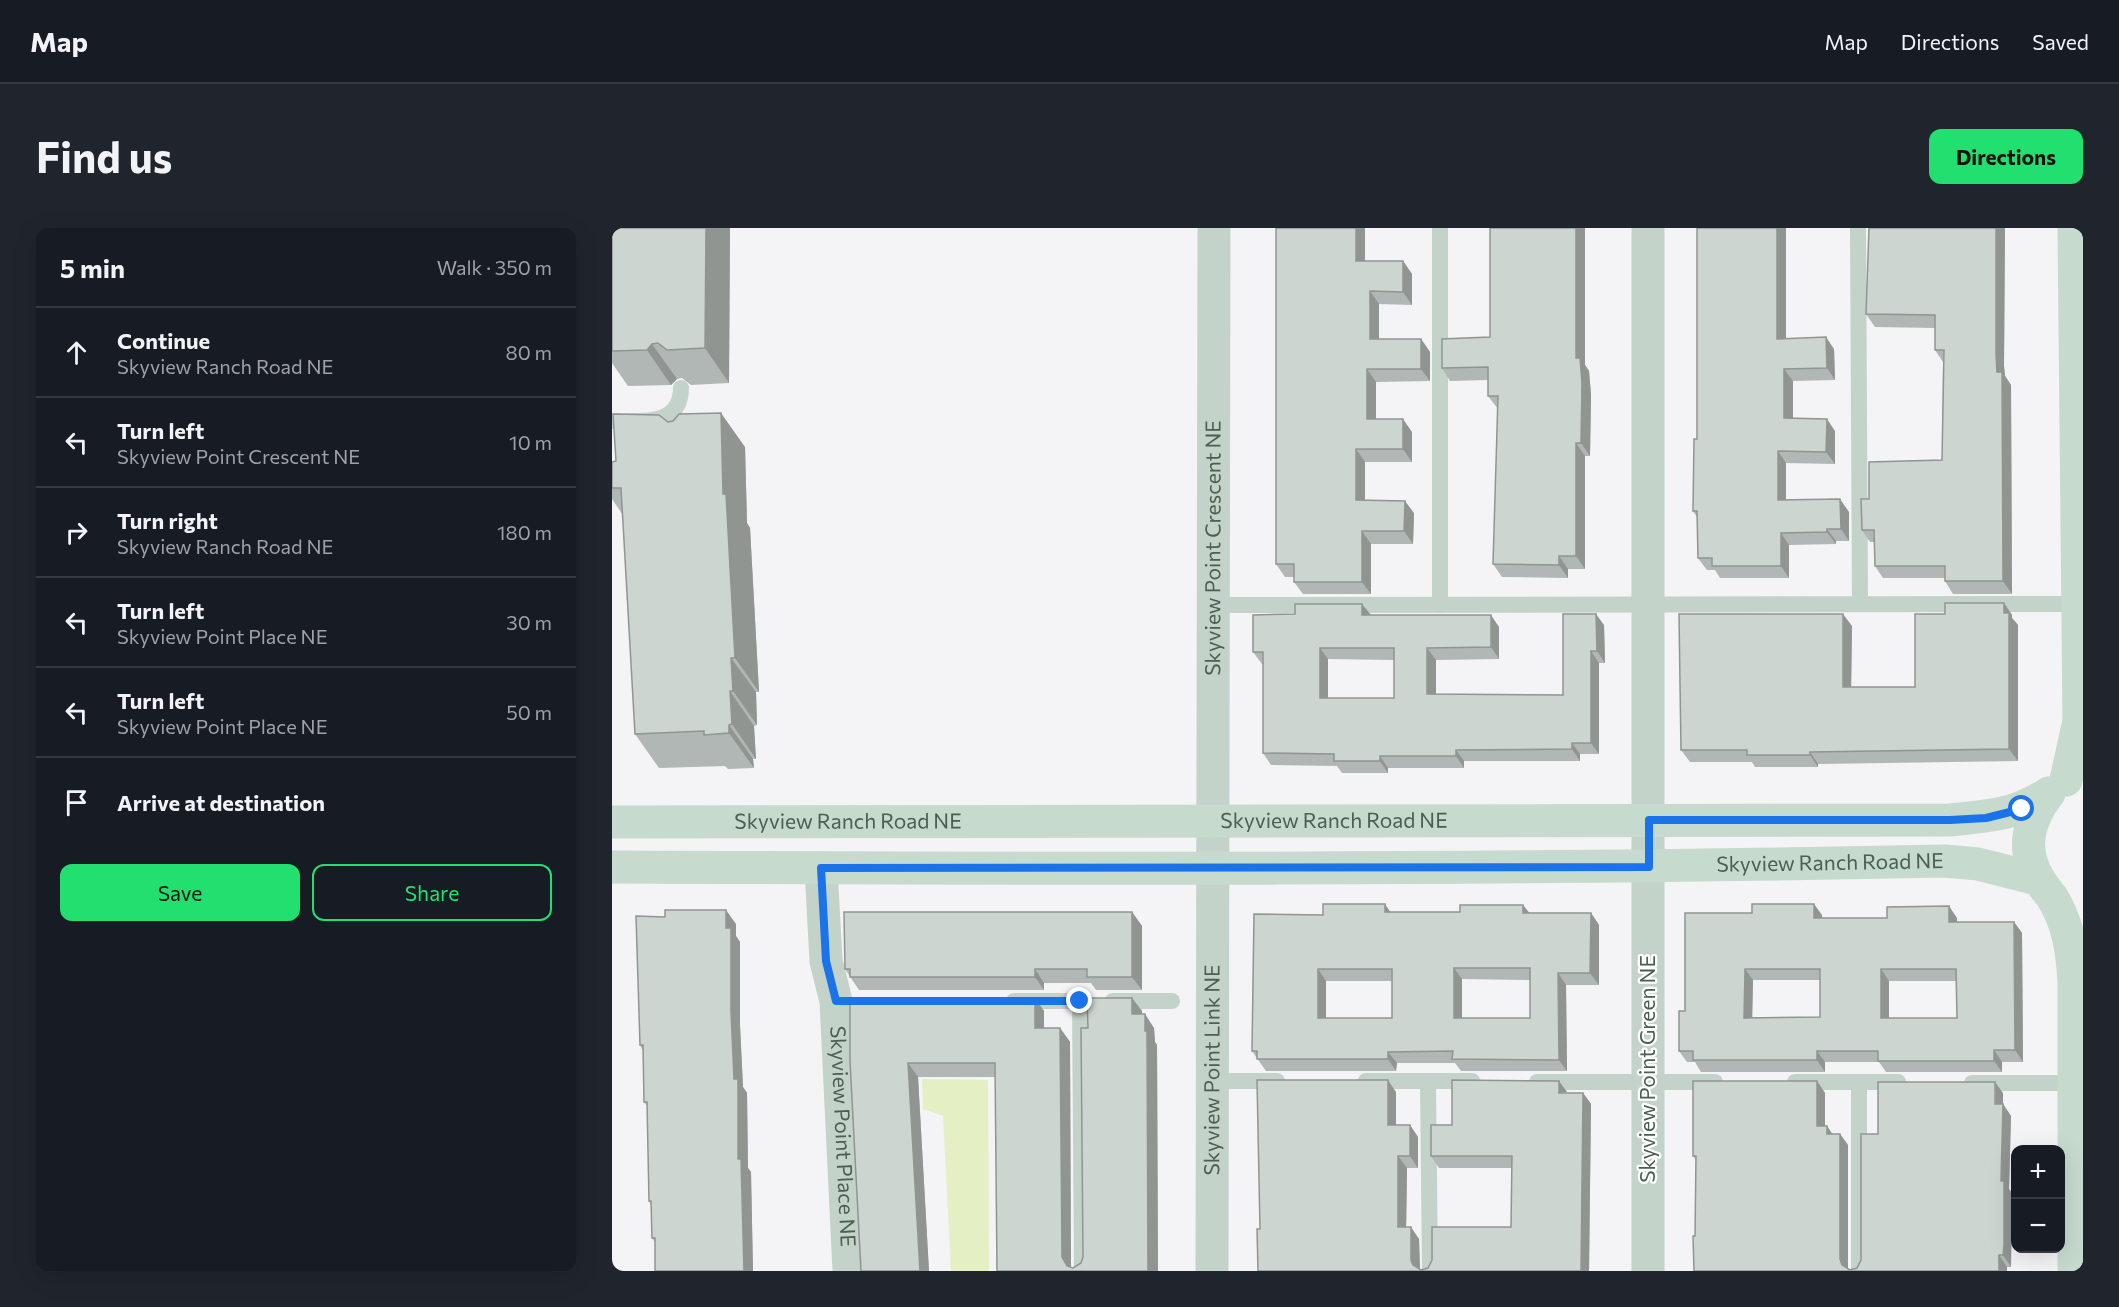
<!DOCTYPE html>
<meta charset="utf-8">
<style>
:root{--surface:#171b24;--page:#20242c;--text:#f1f3f6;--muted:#9ea1a6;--line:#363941;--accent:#21e06f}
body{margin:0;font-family:Commissioner,sans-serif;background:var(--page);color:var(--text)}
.controls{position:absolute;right:18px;bottom:18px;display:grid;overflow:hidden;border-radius:12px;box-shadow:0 6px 24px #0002}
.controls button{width:54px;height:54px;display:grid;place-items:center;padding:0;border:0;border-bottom:2px solid var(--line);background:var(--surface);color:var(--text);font:30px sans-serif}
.stop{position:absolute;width:18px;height:18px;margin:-14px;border:4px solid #1a73e8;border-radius:50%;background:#fff}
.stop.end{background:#1a73e8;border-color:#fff;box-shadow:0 2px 6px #0008}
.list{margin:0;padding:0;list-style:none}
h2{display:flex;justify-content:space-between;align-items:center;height:78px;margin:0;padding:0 24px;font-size:26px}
h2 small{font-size:20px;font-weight:400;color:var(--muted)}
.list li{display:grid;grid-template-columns:39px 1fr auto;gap:18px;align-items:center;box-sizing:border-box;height:90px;padding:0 24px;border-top:2px solid var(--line)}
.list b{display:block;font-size:22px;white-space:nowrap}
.list p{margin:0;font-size:20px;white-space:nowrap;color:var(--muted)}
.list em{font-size:20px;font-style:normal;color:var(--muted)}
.actions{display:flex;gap:12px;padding:18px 24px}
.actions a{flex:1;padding:14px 0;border:2px solid var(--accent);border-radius:12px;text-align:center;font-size:21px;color:var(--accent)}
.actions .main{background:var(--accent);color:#111}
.icon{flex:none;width:33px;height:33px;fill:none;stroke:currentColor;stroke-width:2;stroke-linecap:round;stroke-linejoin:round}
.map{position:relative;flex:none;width:1471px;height:1043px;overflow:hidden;border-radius:12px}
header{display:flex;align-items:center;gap:36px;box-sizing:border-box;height:84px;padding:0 30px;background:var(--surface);border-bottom:2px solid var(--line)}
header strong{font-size:28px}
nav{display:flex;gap:33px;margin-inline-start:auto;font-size:21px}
.intro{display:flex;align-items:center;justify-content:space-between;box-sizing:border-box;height:144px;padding:0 36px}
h1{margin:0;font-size:42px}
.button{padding:15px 27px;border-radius:12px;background:var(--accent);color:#111;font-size:21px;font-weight:700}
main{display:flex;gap:36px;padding:0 36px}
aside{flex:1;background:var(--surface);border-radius:12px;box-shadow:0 6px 24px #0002}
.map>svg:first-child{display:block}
</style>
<header>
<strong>Map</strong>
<nav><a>Map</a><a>Directions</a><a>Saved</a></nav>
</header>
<div class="intro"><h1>Find us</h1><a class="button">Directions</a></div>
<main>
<aside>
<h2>5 min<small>Walk · 350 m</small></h2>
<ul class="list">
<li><svg class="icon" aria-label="ahead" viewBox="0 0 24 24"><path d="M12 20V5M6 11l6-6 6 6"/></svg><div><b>Continue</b><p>Skyview Ranch Road NE</p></div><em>80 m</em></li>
<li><svg class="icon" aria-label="left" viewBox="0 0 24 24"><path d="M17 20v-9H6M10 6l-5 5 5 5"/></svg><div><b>Turn left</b><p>Skyview Point Crescent NE</p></div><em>10 m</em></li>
<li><svg class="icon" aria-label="right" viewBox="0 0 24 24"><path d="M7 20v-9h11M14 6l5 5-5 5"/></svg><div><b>Turn right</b><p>Skyview Ranch Road NE</p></div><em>180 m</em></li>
<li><svg class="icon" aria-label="left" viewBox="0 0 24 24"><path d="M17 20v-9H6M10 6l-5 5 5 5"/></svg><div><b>Turn left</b><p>Skyview Point Place NE</p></div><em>30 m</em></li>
<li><svg class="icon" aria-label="left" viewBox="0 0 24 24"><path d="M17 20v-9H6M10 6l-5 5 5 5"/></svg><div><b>Turn left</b><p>Skyview Point Place NE</p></div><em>50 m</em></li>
<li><svg class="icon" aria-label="arrive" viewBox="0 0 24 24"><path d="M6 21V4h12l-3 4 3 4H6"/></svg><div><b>Arrive at destination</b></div></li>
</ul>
<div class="actions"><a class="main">Save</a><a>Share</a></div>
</aside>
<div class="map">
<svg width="1471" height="1043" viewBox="0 0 1471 1043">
<rect width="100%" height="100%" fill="#f4f3f5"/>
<path fill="#e5efc4" d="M 310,851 L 376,852 L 377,1043 L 339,1043 L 331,888 L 311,881 Z"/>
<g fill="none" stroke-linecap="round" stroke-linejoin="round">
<g stroke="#c4d3c9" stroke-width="16">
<path d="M 828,0 L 828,377"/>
<path d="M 1246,0 L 1248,376"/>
<path d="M 0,193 C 28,193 69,199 69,160"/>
<path d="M 602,377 L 1464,376"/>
<path d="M 402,773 L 468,773 L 470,1043"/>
<path d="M 501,773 L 560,773"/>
<path d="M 600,853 L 665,853"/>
<path d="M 754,853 L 860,853"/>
<path d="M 816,853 L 818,1043"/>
<path d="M 925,854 L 1103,854"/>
<path d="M 1183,854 L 1286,854"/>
<path d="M 1360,855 L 1461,855"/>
<path d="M 1247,1043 L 1247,854"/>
</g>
<g stroke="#c4d3c9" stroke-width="33">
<path id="s1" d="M 209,640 L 214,733 L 224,773 L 237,1043"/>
<path id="s2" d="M 600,1043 L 602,0"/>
<path d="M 1036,1043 L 1036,0"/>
</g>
<g stroke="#c6dace" stroke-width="33">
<path d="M 1454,552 L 1467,493 L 1462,0"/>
<path id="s3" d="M 0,594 L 1338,592 C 1382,587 1399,588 1437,565"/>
<path id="s4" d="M 0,639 C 445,641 889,642 1333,633 L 1366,636 L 1425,651"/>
<path d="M 1436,664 C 1408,630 1412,598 1437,565"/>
<path d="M 1440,669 C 1457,697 1460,722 1462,754 L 1462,1043"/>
</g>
</g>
<g fill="#b0b7b4" fill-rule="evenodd">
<path d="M 0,0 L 118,0 L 117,155 L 79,157 L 70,150 L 65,151 L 59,157 L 16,158 L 0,135 Z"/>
<path d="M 753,0 L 753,33 L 791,33 L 800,46 L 800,77 L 767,76 L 767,111 L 809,111 L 818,124 L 818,153 L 764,154 L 764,191 L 800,204 L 800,234 L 753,234 L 753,272 L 802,285 L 801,316 L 759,316 L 759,366 L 691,366 L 682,354 L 682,349 L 673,349 L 664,336 Z"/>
<path d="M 1085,0 L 1174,0 L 1174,110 L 1222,121 L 1223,152 L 1181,153 L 1181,191 L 1223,203 L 1223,236 L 1174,235 L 1174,272 L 1237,284 L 1237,313 L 1224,313 L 1224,316 L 1177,317 L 1177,350 L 1108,350 L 1103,342 L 1095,342 L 1086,330 L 1085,289 L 1081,283 L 1085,211 Z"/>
<path d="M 1257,0 L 1393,0 L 1392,138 L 1393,148 L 1399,157 L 1400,366 L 1341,366 L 1333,353 L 1333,350 L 1271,350 L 1263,338 L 1263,314 L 1258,314 L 1250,302 L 1257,271 L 1330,232 L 1331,134 L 1323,122 L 1323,100 L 1263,99 L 1254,86 Z"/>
<path d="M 878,109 L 973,137 L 977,143 L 979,167 L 978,228 L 973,228 L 973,341 L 956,341 L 956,350 L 890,349 L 881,336 L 886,181 L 876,168 L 876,152 L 838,153 L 830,140 Z"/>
<path d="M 56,194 L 133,219 L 135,295 L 138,300 L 147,464 L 144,464 L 145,497 L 142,498 L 144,531 L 141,531 L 142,540 L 116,541 L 113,538 L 47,540 L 23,506 L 11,287 L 0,271 L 0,234 L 4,233 Z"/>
<path d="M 1392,375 L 1400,387 L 1400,390 L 1406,397 L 1406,533 L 1206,536 L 1206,539 L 1143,539 L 1140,534 L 1078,534 L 1069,522 L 1240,398 L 1239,459 L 1303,459 L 1333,386 Z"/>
<path d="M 758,387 L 887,399 L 887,431 L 824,432 L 824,466 L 951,467 L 992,397 L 993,435 L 987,435 L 987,526 L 968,526 L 968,533 L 852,533 L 852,540 L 776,540 L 776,545 L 730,545 L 725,538 L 659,537 L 651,525 L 651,436 L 650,436 L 641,424 ZM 716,431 L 782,432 L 782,470 L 716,470 Z"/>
<path d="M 520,684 L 530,698 L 530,762 L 484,762 L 479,755 L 432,755 L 432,762 L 247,762 L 233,741 Z"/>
<path d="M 778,684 L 979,685 L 987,697 L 987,757 L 954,757 L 955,843 L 849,843 L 843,835 L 785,835 L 784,843 L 654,843 L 640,823 L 711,687 ZM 850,751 L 918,752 L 918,790 L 850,790 ZM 714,753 L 780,753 L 780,790 L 714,790 Z"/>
<path d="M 1210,687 L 1210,690 L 1345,690 L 1345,694 L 1402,694 L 1410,705 L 1411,834 L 1390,834 L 1390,844 L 1274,844 L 1267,834 L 1213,834 L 1213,844 L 1089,844 L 1083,834 L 1075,834 L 1067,823 L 1073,783 ZM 1141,752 L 1208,752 L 1208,789 L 1140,790 ZM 1277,753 L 1344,753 L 1345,790 L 1277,790 Z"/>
<path d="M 124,696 L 124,708 L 128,714 L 128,797 L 131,859 L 135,865 L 136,940 L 139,944 L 141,1043 L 43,1043 L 43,1014 L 40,1010 L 39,977 L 37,973 L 35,878 L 32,874 L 31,823 L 28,817 Z"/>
<path d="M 423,770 L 432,783 L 432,800 L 448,800 L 458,814 L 459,1039 L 461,1040 L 469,1035 L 471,1029 L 476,800 L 520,770 L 530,783 L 530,786 L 542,800 L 543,814 L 545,817 L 546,1043 L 385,1043 L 383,849 L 306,849 L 317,1043 L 249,1043 L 238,833 Z"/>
<path d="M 1205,853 L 1213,865 L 1213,898 L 1215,898 L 1220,906 L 1228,906 L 1236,917 L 1236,1041 L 1238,1042 L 1245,1040 L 1249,1032 L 1266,906 L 1391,865 L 1391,876 L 1399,888 L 1397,961 L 1400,965 L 1399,1039 L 1395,1039 L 1395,1043 L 1082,1043 L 1083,1008 L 1084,932 L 1081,928 Z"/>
<path d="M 784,864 L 784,897 L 798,897 L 806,909 L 806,940 L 795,940 L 794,999 L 807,1011 L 808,1041 L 809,1042 L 816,1040 L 899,999 L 900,940 L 827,940 L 819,928 L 840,897 L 955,865 L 971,865 L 979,876 L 977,1043 L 646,1043 L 648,1001 Z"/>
</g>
<g fill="#909592">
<path d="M 94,0 L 118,0 L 117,155 L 93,120 Z"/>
<path d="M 744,0 L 753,0 L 753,46 L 744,33 Z"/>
<path d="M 964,0 L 973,0 L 973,137 L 977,143 L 979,167 L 978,228 L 969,215 L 964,130 Z"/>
<path d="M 1165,0 L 1174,0 L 1174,123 L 1165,111 Z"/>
<path d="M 1384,0 L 1393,0 L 1392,138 L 1393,148 L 1399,157 L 1400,366 L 1391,353 L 1384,126 Z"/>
<path d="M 791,33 L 800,46 L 800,77 L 791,64 Z"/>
<path d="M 758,63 L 767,76 L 767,124 L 758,111 Z"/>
<path d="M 1214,109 L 1222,121 L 1223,152 L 1215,140 Z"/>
<path d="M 809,111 L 818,124 L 818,153 L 809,141 Z"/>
<path d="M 40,116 L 65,151 L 59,157 L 35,122 Z"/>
<path d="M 755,141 L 764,154 L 764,203 L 755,191 Z"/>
<path d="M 1172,141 L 1181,153 L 1181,203 L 1172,190 Z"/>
<path d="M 109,185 L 133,219 L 135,295 L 138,300 L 147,464 L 123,430 L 111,266 Z"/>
<path d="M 791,191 L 800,204 L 800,234 L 791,221 Z"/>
<path d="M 1215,191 L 1223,203 L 1223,236 L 1214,224 Z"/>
<path d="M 964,215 L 973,228 L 973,341 L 964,328 Z"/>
<path d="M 744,221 L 753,234 L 753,285 L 744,272 Z"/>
<path d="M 1166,223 L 1174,235 L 1174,285 L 1166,272 Z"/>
<path d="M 1228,271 L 1237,284 L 1237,313 L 1229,301 Z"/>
<path d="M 793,273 L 802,285 L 801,316 L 792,303 Z"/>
<path d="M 1215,301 L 1224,313 L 1224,316 L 1215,304 Z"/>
<path d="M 750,303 L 759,316 L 759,366 L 750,354 Z"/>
<path d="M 1169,305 L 1177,317 L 1177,350 L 1169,338 Z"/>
<path d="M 947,328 L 956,341 L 956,350 L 947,337 Z"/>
<path d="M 1392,375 L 1400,387 L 1400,390 L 1406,397 L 1406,533 L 1397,521 Z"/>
<path d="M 750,376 L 759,387 L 750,387 Z"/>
<path d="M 984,386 L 992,397 L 993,435 L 985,423 Z"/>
<path d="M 1231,386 L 1240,398 L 1239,471 L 1231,459 Z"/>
<path d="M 879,387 L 887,399 L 887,431 L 879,419 Z"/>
<path d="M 708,420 L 716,431 L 716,481 L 708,470 Z"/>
<path d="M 815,420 L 824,432 L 824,478 L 815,466 Z"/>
<path d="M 979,423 L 987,435 L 987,526 L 979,515 Z"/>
<path d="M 119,430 L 144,464 L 145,497 L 121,463 Z"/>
<path d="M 118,463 L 142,498 L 144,531 L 120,496 Z"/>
<path d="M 117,497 L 141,531 L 142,540 L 117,505 Z"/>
<path d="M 960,515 L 968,526 L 968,533 L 960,521 Z"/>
<path d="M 844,522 L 852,533 L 852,540 L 844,528 Z"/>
<path d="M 1198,524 L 1206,536 L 1206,539 L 1198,527 Z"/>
<path d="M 768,528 L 776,540 L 776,545 L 768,533 Z"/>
<path d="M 773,676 L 781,688 L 773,684 Z"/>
<path d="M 1202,676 L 1210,687 L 1210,702 L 1202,690 Z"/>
<path d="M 911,677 L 920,688 L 911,685 Z"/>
<path d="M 1337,678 L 1345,690 L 1345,706 L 1337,694 Z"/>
<path d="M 114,682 L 124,696 L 124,708 L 128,714 L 128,797 L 131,859 L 135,865 L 136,940 L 139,944 L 141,1043 L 132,1043 L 114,700 Z"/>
<path d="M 520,684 L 530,698 L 530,762 L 520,749 Z"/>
<path d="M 979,685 L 987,697 L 987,757 L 978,745 Z"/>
<path d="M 1402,694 L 1410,705 L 1411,834 L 1403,822 Z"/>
<path d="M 842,740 L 850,751 L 850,802 L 842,790 Z"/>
<path d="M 423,741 L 432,755 L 432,762 L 423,749 Z"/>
<path d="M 706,741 L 714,753 L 714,802 L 706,790 Z"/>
<path d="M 1133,741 L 1141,752 L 1140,801 L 1132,790 Z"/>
<path d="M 1269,741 L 1277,753 L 1277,801 L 1269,790 Z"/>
<path d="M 946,745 L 954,757 L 955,843 L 947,832 Z"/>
<path d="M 423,770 L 432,783 L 432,814 L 423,800 Z"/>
<path d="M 520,770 L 530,783 L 530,800 L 520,786 Z"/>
<path d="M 533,786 L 542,800 L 543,814 L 545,817 L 546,1043 L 536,1043 Z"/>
<path d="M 448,800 L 458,814 L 459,1043 L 458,1043 L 450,1029 Z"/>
<path d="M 1382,822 L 1390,834 L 1390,844 L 1382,833 Z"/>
<path d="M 1205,823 L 1213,834 L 1213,844 L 1205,832 Z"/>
<path d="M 776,824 L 785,835 L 784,843 L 776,831 Z"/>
<path d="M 296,835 L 306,849 L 317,1043 L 308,1043 Z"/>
<path d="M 776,852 L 784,864 L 784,909 L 776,897 Z"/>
<path d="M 947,853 L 955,864 L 947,865 Z"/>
<path d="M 1205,853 L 1213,865 L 1213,910 L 1205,898 Z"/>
<path d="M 1383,854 L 1391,865 L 1391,882 L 1391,876 L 1399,888 L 1397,961 L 1400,965 L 1399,1039 L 1391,1027 Z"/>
<path d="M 971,865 L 979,876 L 977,1043 L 969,1043 Z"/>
<path d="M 798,897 L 806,909 L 806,940 L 798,928 Z"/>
<path d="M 1215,898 L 1223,910 L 1215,906 Z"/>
<path d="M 1228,906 L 1236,917 L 1236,1043 L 1230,1037 L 1228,1031 Z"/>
<path d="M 786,928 L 795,940 L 794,1011 L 786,999 Z"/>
<path d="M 799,999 L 807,1011 L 808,1043 L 801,1037 L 799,1032 Z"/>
<path d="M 1387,1027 L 1395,1039 L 1395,1043 L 1387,1043 Z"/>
</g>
<g fill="#cdd5d1" stroke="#909592" stroke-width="1.5" fill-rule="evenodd">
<path d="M 0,0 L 94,0 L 93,120 L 55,122 L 46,115 L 40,116 L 35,122 L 0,123 Z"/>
<path d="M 664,0 L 744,0 L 744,33 L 791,33 L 791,64 L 758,63 L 758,111 L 809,111 L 809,141 L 755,141 L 755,191 L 791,191 L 791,221 L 744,221 L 744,272 L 793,273 L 792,303 L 750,303 L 750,354 L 682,354 L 682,336 L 664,336 Z"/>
<path d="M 878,0 L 964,0 L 964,130 L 968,130 L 970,155 L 969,215 L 964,215 L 964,328 L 947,328 L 947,337 L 881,336 L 886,168 L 876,168 L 876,139 L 830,140 L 830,111 L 878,109 Z"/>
<path d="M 1085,0 L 1165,0 L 1165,111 L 1214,109 L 1215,140 L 1172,141 L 1172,190 L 1215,191 L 1214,224 L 1166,223 L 1166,272 L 1228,271 L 1229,301 L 1215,301 L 1215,304 L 1169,305 L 1169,338 L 1100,338 L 1100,330 L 1086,330 L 1085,283 L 1081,283 L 1082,211 L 1085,211 Z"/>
<path d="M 1257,0 L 1384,0 L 1384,126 L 1385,144 L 1390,144 L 1391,353 L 1333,353 L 1333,338 L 1263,338 L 1262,302 L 1250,302 L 1249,271 L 1257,271 L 1257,234 L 1330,232 L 1332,122 L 1323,122 L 1323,87 L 1254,86 Z"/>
<path d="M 109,185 L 111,266 L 114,266 L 123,430 L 119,430 L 121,463 L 118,463 L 120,496 L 117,497 L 117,505 L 92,507 L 92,503 L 23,506 L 9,260 L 0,260 L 0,234 L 4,233 L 1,186 L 47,187 L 56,194 L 61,193 L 67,186 Z"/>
<path d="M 1333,375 L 1392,375 L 1392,385 L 1397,385 L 1397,521 L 1198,524 L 1198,527 L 1135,527 L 1135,522 L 1069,522 L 1067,386 L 1231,386 L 1231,459 L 1303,459 L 1303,386 L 1333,386 Z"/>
<path d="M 683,376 L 750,376 L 750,387 L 879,387 L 879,419 L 815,420 L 815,466 L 951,467 L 951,386 L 984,386 L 985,423 L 979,423 L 979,515 L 960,515 L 960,521 L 844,522 L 844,528 L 768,528 L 768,533 L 722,533 L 722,526 L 651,525 L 651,424 L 641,424 L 641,387 L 683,386 ZM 708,420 L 782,420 L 782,470 L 708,470 Z"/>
<path d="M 711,676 L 773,676 L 773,684 L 848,684 L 848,677 L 911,677 L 911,685 L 979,685 L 978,745 L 946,745 L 947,832 L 840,831 L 841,823 L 776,824 L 776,831 L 645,831 L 645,823 L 640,823 L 642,686 L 711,687 ZM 842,740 L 918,740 L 918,790 L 842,790 ZM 706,741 L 780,741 L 780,790 L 706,790 Z"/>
<path d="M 1140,676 L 1202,676 L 1202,690 L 1275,690 L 1275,679 L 1337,678 L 1337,694 L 1402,694 L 1403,822 L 1382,822 L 1382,833 L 1266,833 L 1266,823 L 1205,823 L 1205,832 L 1081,832 L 1081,823 L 1067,823 L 1067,783 L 1073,783 L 1073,685 L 1140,685 ZM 1133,741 L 1208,741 L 1208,789 L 1132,790 ZM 1269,741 L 1344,741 L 1345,790 L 1269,790 Z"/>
<path d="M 53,682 L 114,682 L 114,700 L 119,700 L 119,783 L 122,851 L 126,851 L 126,931 L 129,931 L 132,1043 L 43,1043 L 43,1010 L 40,1010 L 39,973 L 37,973 L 35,874 L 32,874 L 31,817 L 28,817 L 24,688 L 53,689 Z"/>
<path d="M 232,684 L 520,684 L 520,749 L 475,749 L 475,741 L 423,741 L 423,749 L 238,749 L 238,741 L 233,741 Z"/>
<path d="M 238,770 L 423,770 L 423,800 L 448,800 L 450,1029 L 455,1038 L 461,1040 L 469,1035 L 471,1029 L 469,800 L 476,800 L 475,770 L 520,770 L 520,786 L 533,786 L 533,803 L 535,803 L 536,1043 L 385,1043 L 383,835 L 296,835 L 308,1043 L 249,1043 L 238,833 Z"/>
<path d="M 645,852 L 776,852 L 776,897 L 798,897 L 798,928 L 786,928 L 786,999 L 799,999 L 799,1032 L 801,1037 L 809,1042 L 816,1040 L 820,1032 L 820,999 L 899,999 L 900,928 L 819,928 L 819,897 L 840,897 L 840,852 L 947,853 L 947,865 L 971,865 L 969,1043 L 646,1043 L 645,1001 L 648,1001 Z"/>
<path d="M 1081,853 L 1205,853 L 1205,898 L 1215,898 L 1215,906 L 1228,906 L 1228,1031 L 1230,1037 L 1238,1042 L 1245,1040 L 1249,1032 L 1249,906 L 1266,906 L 1266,854 L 1383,854 L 1383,876 L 1391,876 L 1389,953 L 1392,953 L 1392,1017 L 1391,1027 L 1387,1027 L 1387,1043 L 1082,1043 L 1081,1008 L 1083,1008 L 1084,928 L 1081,928 Z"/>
</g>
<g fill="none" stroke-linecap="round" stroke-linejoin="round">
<path stroke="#1a73e8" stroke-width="8" d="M 468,773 L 224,773 L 214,733 L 209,640 L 1037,639 L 1037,592 L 1338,592 L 1374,590 L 1410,581"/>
</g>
<g text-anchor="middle" stroke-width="4.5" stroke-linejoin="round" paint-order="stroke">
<g font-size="21" fill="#4b6051" stroke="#fff">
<text dy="7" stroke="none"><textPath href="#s2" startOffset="723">Skyview Point Crescent NE</textPath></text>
<text dy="7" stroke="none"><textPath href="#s3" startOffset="722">Skyview Ranch Road NE</textPath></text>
<text dy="7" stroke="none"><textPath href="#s3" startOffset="236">Skyview Ranch Road NE</textPath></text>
<text dy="7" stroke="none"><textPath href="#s4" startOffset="1218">Skyview Ranch Road NE</textPath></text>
<text transform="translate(1036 841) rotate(-90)" y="7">Skyview Point Green NE</text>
<text dy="7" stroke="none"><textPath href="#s2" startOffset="201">Skyview Point Link NE</textPath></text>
<text dy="7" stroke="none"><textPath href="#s1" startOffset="270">Skyview Point Place NE</textPath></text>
</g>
</g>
</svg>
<div class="controls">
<button>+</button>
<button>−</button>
</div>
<div class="stop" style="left:1410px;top:581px"></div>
<div class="stop end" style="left:468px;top:773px"></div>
</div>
</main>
